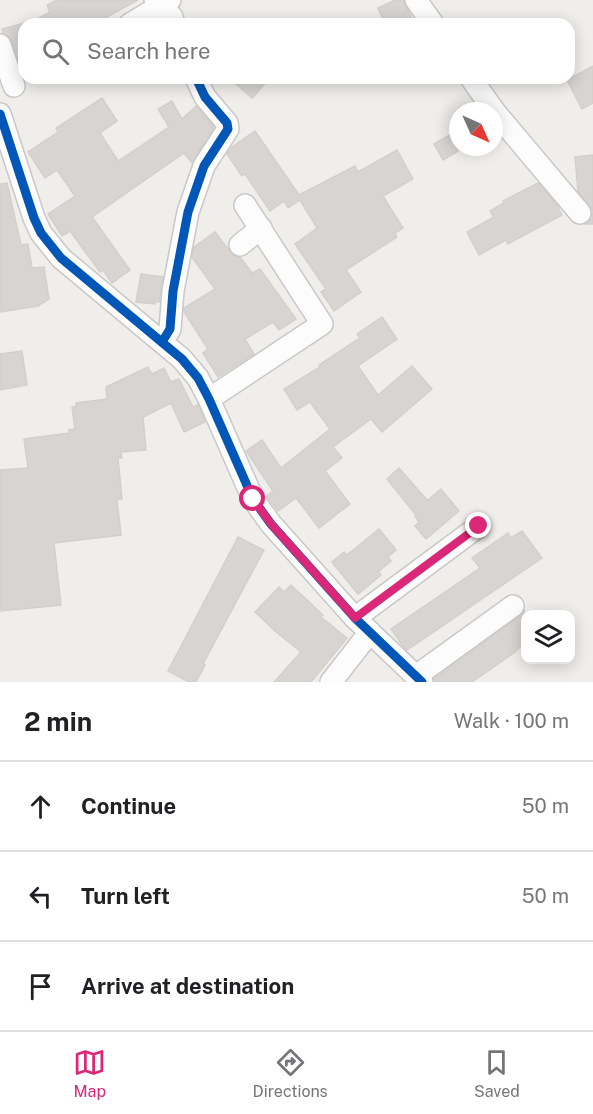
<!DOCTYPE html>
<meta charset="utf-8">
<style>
:root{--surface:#fff;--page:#f2f2f2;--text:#202124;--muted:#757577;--line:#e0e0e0;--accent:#db2777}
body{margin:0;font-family:"Public Sans",sans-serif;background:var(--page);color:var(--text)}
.controls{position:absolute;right:18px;bottom:18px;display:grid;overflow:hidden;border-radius:12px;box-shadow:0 3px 15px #0003}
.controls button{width:54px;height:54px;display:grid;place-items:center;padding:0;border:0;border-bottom:2px solid var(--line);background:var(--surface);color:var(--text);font:30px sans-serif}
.compass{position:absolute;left:449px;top:102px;width:54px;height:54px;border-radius:50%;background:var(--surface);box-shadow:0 3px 15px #0003;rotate:135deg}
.stop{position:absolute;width:18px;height:18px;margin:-14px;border:4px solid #db2777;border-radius:50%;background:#fff}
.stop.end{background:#db2777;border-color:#fff;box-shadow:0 2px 6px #0008}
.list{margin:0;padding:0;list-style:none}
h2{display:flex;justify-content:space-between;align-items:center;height:78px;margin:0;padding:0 24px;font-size:26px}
h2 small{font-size:20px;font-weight:400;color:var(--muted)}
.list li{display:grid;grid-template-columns:39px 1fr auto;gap:18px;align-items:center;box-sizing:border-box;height:90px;padding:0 24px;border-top:2px solid var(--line)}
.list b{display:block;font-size:22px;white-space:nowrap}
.list em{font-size:20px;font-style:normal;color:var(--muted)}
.icon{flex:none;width:33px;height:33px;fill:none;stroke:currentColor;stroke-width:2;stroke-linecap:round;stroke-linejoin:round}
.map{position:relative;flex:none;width:593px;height:682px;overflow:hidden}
.search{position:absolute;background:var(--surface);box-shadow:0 3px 15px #0003;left:18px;right:18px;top:18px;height:66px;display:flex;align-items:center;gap:15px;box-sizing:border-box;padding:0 21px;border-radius:18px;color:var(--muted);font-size:22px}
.sheet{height:348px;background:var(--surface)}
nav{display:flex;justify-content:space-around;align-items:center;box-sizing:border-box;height:84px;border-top:2px solid var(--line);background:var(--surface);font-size:16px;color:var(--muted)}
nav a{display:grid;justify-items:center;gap:3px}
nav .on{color:var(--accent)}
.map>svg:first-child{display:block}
</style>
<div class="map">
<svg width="593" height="682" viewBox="0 0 593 682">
<rect width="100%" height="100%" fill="#f0eeeb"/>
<g fill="#d7d4d2" stroke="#d3d0cc" stroke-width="1.5">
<path d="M 57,0 L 138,0 L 94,24 L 28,24 L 50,12 L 47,5 Z"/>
<path d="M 395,0 L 403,0 L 414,24 L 385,24 L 378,8 Z"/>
<path d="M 24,23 L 24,76 L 12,41 L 3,33 L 2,29 Z"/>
<path d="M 593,66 L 593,103 L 582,109 L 567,80 Z"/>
<path d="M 229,78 L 270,78 L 252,98 Z"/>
<path d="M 102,98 L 117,121 L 100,133 L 118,161 L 169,127 L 158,109 L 172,101 L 182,119 L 196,106 L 214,127 L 192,163 L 184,153 L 92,217 L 130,270 L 112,283 L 103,270 L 100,272 L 70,231 L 62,236 L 48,214 L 75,196 L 57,170 L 45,178 L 28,152 L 58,132 L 56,128 Z"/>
<path d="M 458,130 L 458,151 L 443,160 L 434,144 Z"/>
<path d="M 255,131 L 299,195 L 355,166 L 358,172 L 397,150 L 413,179 L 383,196 L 403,228 L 395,233 L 397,237 L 346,270 L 361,292 L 334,311 L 321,292 L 326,289 L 295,244 L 317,228 L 300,200 L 288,208 L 284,201 L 270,211 L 245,174 L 242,176 L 227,154 L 232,147 Z"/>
<path d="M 593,155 L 593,224 L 585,224 L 592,218 L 593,211 L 590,205 L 578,191 L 575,157 Z"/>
<path d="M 7,183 L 21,245 L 28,244 L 32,268 L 44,267 L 49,299 L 38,306 L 0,312 L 0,184 Z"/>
<path d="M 538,183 L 557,205 L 562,215 L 508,244 L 506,240 L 479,255 L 467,232 L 494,217 L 490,211 L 504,203 L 503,201 Z"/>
<path d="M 215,232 L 231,253 L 241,258 L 252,273 L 260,269 L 296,319 L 279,330 L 273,322 L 245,339 L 254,354 L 218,377 L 203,353 L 208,349 L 184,312 L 184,308 L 215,289 L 192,257 L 194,247 Z"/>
<path d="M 141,274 L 163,277 L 159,302 L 155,301 L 155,304 L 136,302 Z"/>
<path d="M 382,317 L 397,339 L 358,366 L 378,395 L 412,366 L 432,389 L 382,432 L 371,419 L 333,447 L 342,458 L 325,471 L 350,504 L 319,528 L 296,498 L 278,511 L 267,496 L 273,491 L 246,451 L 262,440 L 281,468 L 330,429 L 310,402 L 297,410 L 284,389 L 320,367 L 319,365 L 360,338 L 357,334 Z"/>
<path d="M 22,351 L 27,385 L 0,390 L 0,354 Z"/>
<path d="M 148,367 L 152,374 L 164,368 L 171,382 L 179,379 L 193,407 L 198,405 L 205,422 L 184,432 L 171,403 L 143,417 L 146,450 L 121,452 L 122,458 L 118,458 L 122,499 L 117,499 L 121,535 L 54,543 L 61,605 L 0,611 L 0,470 L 28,468 L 24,439 L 69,433 L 69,430 L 75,429 L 72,407 L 76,407 L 76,403 L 107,399 L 106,387 Z"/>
<path d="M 399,468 L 426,499 L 428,500 L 441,489 L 459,511 L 426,539 L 415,526 L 419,522 L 415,516 L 416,515 L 387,479 Z"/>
<path d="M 379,529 L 396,550 L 388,557 L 391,561 L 378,572 L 381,575 L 358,594 L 332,562 L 344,552 L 347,555 Z"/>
<path d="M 522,531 L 542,558 L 407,650 L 402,645 L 391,629 L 480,568 L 472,558 L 508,533 L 511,538 Z"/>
<path d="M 238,537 L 264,550 L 203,664 L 205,665 L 196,682 L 189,682 L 168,671 Z"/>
<path d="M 291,585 L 323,615 L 321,617 L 347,638 L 311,682 L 274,682 L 301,652 L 275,631 L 255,612 L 279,587 L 284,592 Z"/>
<path d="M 524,611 L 525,642 L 515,652 L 472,682 L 434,682 L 434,679 L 520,616 Z"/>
</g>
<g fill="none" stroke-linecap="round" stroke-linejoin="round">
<g stroke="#c9c8c7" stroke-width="24">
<g id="minor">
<path d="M 155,0 L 172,17 L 174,24"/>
<path d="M 416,0 L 433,24"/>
<path d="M 130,24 L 170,0"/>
<path d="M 0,45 L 14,86"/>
<path d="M 471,78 L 494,111"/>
<path d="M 494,111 L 580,213"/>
<path d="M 0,114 L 34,218 L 41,233 L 61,258 L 182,359 L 198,378 L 209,399 L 253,499 L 271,524 L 355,618 L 422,682"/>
<path d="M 240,245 L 261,228"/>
<path d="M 162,342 L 170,329 L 173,291 L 188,212 L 204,166 L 228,129 L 227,123 L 205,97 L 196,78"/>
<path d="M 209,399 L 322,324 L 245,205"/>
<path d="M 355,618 L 479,526"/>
<path d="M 416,676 L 513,606"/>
<path d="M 331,682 L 370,632"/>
</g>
</g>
<use href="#minor" stroke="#fdfcfc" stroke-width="21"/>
<g stroke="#fff" stroke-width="13">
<g id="cycleway">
<path d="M 0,114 L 34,218 L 41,233 L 61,258 L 182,359 L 198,378 L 209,399 L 253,499 L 271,524 L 355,618 L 422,682"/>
<path d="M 162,342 L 170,329 L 173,291 L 188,212 L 204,166 L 228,129 L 227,123 L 205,97 L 196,78"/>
</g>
</g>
<use href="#cycleway" stroke="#0057b8" stroke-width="9"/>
</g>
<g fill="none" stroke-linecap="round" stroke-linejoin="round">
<path stroke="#db2777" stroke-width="8" d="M 253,499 L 271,524 L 355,618 L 479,526"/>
</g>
</svg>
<div class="controls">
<button><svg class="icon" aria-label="layers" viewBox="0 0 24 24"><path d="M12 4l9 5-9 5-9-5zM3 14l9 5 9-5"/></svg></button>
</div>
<svg class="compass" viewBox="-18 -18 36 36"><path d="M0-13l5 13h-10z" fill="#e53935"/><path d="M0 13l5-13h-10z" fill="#757577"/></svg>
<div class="stop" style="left:253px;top:499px"></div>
<div class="stop end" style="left:479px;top:526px"></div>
<div class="search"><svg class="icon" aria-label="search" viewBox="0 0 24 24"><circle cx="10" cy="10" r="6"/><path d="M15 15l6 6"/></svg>Search here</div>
</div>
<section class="sheet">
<h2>2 min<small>Walk · 100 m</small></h2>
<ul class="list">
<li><svg class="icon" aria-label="ahead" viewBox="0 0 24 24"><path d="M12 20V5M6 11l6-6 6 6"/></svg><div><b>Continue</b></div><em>50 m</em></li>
<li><svg class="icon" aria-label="left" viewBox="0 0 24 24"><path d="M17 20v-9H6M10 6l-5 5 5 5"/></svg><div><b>Turn left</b></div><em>50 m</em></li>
<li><svg class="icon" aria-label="arrive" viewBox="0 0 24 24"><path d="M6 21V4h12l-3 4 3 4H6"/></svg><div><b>Arrive at destination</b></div></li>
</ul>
</section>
<nav>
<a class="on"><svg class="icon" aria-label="map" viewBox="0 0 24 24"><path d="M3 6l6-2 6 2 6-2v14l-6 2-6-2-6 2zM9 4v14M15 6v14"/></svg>Map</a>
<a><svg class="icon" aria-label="directions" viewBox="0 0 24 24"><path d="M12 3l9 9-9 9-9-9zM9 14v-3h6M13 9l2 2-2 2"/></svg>Directions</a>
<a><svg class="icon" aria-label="saved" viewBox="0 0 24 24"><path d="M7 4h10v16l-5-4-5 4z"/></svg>Saved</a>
</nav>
